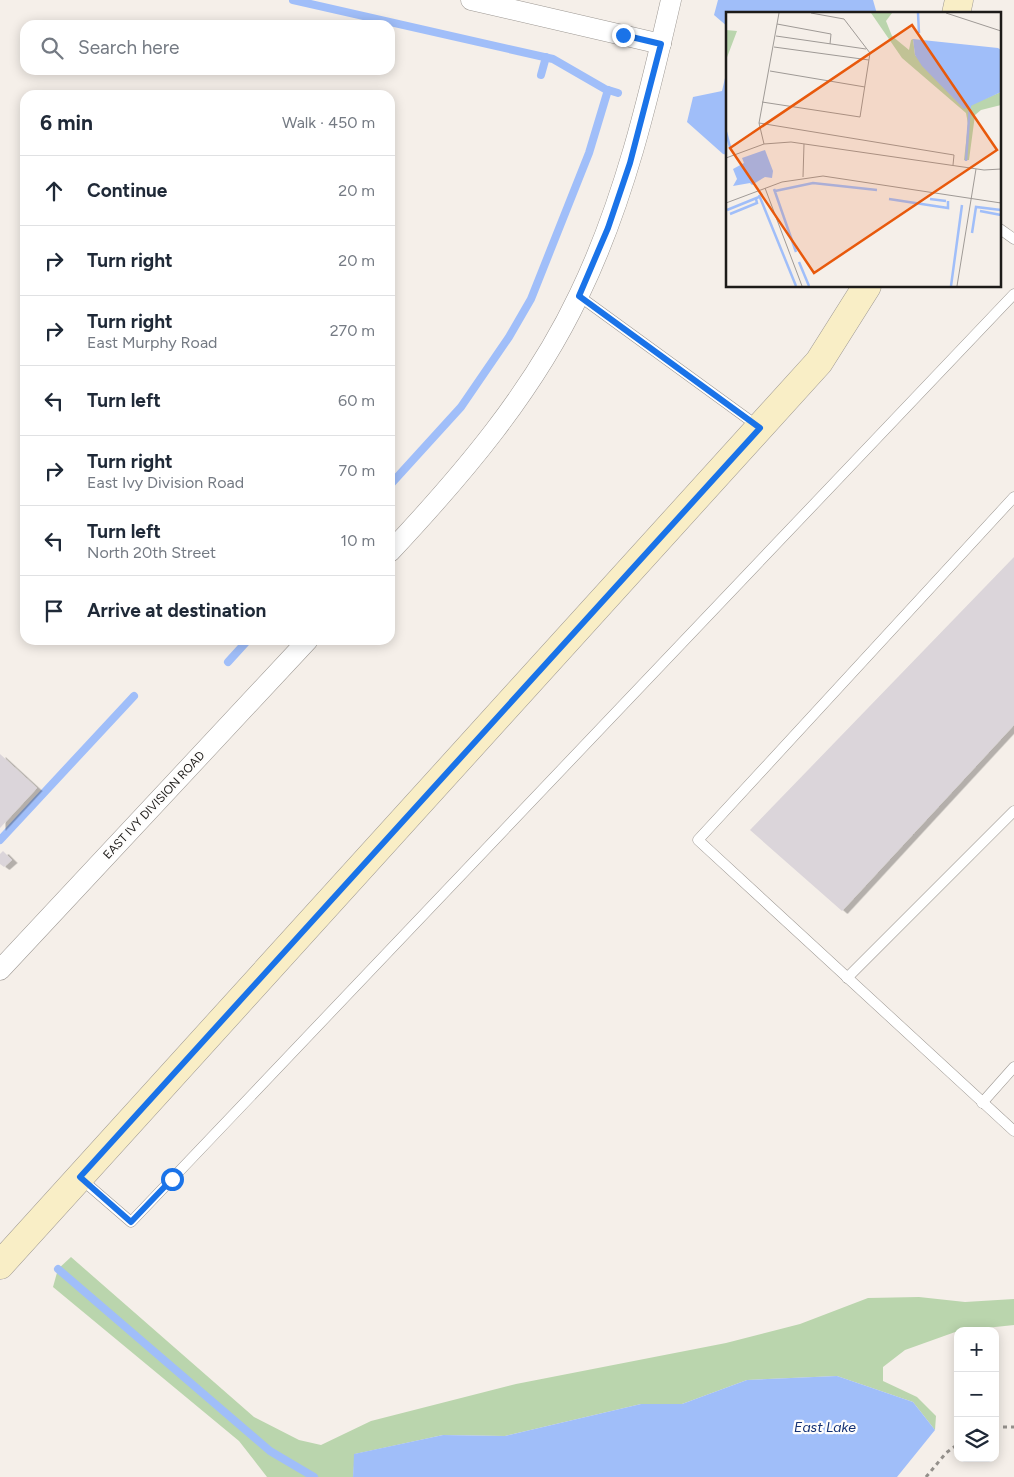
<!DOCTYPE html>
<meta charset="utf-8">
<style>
:root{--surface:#fff;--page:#f2f2f3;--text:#1f2937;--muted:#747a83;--line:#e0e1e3}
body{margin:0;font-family:Figtree,sans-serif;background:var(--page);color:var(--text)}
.controls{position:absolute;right:15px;bottom:15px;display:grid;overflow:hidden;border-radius:10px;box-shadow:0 2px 12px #0003}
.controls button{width:45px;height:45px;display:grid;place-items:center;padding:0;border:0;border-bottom:1px solid var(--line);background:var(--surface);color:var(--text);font:25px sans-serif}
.stop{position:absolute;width:15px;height:15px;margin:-11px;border:4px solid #1a73e8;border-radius:50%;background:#fff}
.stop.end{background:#1a73e8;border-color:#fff;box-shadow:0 1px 5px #0008}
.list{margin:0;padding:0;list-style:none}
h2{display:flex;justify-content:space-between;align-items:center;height:65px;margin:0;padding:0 20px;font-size:21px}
h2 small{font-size:16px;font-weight:400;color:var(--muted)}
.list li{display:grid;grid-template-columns:32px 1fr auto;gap:15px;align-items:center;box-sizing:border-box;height:70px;padding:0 20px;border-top:1px solid var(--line)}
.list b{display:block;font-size:19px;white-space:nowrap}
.list p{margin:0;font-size:16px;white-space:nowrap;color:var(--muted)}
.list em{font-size:16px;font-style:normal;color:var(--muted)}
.icon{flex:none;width:28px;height:28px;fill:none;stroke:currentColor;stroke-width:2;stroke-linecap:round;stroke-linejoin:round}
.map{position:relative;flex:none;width:1014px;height:1477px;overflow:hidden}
.search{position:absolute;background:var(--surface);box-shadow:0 2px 12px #0003;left:20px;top:20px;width:375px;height:55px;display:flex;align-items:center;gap:12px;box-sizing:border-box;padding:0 18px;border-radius:15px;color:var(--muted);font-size:19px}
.panel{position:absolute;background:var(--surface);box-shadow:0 2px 12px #0003;left:20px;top:90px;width:375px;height:555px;border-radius:15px}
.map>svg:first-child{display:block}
</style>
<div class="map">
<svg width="1014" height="1477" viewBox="0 0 1014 1477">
<defs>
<filter id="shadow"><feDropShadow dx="5.5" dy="3" stdDeviation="0" flood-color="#0004"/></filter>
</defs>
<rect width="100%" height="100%" fill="#f5efe9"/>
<path fill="#bad5ad" d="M 71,1257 L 254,1417 L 299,1440 L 321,1445 L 371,1421 L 516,1384 L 726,1343 L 800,1324 L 868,1298 L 919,1297 L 965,1302 L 1014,1299 L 1014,1325 L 958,1331 L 905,1350 L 883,1367 L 883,1381 L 917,1397 L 936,1416 L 935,1430 L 913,1402 L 837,1376 L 747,1380 L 682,1404 L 641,1404 L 505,1436 L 443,1435 L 355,1454 L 353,1477 L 267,1477 L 239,1441 L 53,1287 L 58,1269 Z"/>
<g fill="#a0bef9">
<path d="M 718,0 L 873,0 L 877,14 L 728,14 L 728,27 L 714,15 Z"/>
<path d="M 728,65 L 728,155 L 723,154 L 687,122 L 693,97 L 722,91 Z"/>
<path d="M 837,1376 L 913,1402 L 935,1430 L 897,1477 L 353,1477 L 354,1454 L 443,1435 L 505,1436 L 641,1404 L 682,1404 L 747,1380 Z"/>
</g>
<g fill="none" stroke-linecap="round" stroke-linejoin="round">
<g stroke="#a0bef9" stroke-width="8">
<path d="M 293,0 L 553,59 L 605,89 L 618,93"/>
<path d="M 541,75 L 546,57"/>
<path d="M 390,485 L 461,407 L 509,337 L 531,299 L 589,153 L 608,90"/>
<path d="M 228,662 L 248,640"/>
<path d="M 0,840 L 134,696"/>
<path d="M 58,1269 L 270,1451 L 314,1477"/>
</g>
</g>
<g fill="#dbd5da" filter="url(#shadow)">
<path d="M 1014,557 L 1014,725 L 842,911 L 750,830 Z"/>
<path d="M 0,754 L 37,788 L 0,828 Z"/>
<path d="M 3,851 L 12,860 L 4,867 L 0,864 L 0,854 Z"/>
</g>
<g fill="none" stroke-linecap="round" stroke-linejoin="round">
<g stroke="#9c9792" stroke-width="11">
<g id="lane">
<path d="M 1000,229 L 1014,239"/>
<path d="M 579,296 L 759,427"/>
<path d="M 1014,497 L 698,840 L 1014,1131"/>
<path d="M 847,978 L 1014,811"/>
<path d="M 982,1103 L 1014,1067"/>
<path d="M 80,1178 L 131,1222 L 1014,294"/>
</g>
</g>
<g stroke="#9c9792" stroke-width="21">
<g id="street">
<path d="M 471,0 L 661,44"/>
<path d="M 390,552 C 463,474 533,392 579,295 C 624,202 648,100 671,0"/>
<path d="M 0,970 L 308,640"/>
</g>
</g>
<g stroke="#9c9792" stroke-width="29">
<g id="secondary">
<path d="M 956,14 L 959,0"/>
<path d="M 0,1265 L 819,362 L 867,286"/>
</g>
</g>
<g stroke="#94908b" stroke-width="3" stroke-dasharray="4 4" stroke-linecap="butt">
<path d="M 995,1427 L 1014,1427"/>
<path d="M 926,1477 L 946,1453 L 958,1444"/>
</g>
<use href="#lane" stroke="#fff" stroke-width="10"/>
<use href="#street" stroke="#fff" stroke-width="20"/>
<use href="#secondary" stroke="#f9eec6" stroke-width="28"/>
</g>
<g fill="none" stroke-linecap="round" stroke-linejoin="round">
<path stroke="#1a73e8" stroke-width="6" d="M 172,1179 L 131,1222 L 80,1177 L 760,428 L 579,296 L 608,228 L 630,163 L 661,44 L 623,35"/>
</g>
<g text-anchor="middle" stroke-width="4.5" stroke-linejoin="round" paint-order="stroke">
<g font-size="12" fill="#1d1b19" stroke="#fefdfc">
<text transform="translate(154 805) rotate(-47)" y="4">EAST IVY DIVISION ROAD</text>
</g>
<g font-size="14" font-style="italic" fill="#133174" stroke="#fefdfc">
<text x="825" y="1432">East Lake</text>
</g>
</g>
<g transform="translate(726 12)">
<rect width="275" height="275" fill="#f5efe9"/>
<path d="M 145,1 L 166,1 L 160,9 L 166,24 L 183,38 L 185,28 L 187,27 L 189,43 L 229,87 L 244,93 L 275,80 L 275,93 L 255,98 L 249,103 L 243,148 L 238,148 L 242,112 L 240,101 L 176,46 ZM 0,18 L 11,19 L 0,48 Z" fill="#bad5ad"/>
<path d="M 187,27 L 272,36 L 275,38 L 275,80 L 238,97 L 196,54 L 189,43 ZM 39,138 L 47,159 L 46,166 L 39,165 L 26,173 L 24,171 L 7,174 L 11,167 L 7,157 L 18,151 L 16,146 Z" fill="#a0bef9"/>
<path fill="none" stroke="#a0bef9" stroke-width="2.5" d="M 192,1 L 193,21M 0,120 L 4,135M 240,149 L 244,92M 48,177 L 70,240M 49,179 L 87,171 L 151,178M 33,183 L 70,274M 163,187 L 222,196 L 222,189M 204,187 L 220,189M 1,198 L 33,185M 254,199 L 275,203M 4,202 L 31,191 L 30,187M 246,221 L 250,195 L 275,198M 73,250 L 83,274M 225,274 L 236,193"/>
<path fill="none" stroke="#9f9a96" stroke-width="1" d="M 220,1 L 275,19M 51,12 L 105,22 L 104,32M 50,24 L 140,37M 48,35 L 143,48M 44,59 L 139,75M 36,90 L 134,105 L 144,41 L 118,7 L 85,1M 33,111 L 53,1M 38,132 L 33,111 L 228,143 L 227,153M 0,146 L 38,132 L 65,130 L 258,158 L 275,157M 77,165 L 78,132M 39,176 L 76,274M 0,191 L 56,170 L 97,164 L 275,191M 231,274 L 250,157"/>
<path fill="#e8590c" fill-opacity="0.15" stroke="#e8590c" stroke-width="2.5" d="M 186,13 L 271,138 L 88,261 L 4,136 Z"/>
<rect width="275" height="275" fill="none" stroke="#1d1b19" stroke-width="2.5"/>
</g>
</svg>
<div class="controls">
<button>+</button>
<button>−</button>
<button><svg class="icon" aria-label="layers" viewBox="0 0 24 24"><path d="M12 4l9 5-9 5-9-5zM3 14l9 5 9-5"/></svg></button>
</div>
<div class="stop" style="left:172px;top:1179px"></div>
<div class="stop end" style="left:623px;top:35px"></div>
<div class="search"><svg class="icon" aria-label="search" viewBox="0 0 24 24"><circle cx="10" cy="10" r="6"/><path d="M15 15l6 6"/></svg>Search here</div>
<section class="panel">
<h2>6 min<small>Walk · 450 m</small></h2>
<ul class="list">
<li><svg class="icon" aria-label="ahead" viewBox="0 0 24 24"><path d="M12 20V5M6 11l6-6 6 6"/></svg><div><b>Continue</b></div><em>20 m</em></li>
<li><svg class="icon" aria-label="right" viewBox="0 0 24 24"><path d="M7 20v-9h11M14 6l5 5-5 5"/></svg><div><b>Turn right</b></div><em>20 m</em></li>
<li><svg class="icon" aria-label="right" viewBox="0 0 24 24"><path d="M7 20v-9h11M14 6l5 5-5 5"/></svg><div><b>Turn right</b><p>East Murphy Road</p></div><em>270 m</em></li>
<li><svg class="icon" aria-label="left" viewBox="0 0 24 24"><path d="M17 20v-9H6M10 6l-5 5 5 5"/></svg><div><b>Turn left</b></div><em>60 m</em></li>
<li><svg class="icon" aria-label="right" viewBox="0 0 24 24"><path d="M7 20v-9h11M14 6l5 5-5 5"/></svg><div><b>Turn right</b><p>East Ivy Division Road</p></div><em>70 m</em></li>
<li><svg class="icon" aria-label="left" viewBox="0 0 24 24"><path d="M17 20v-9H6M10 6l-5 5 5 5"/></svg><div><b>Turn left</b><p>North 20th Street</p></div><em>10 m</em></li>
<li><svg class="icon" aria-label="arrive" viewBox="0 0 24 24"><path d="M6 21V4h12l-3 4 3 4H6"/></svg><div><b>Arrive at destination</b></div></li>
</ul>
</section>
</div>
